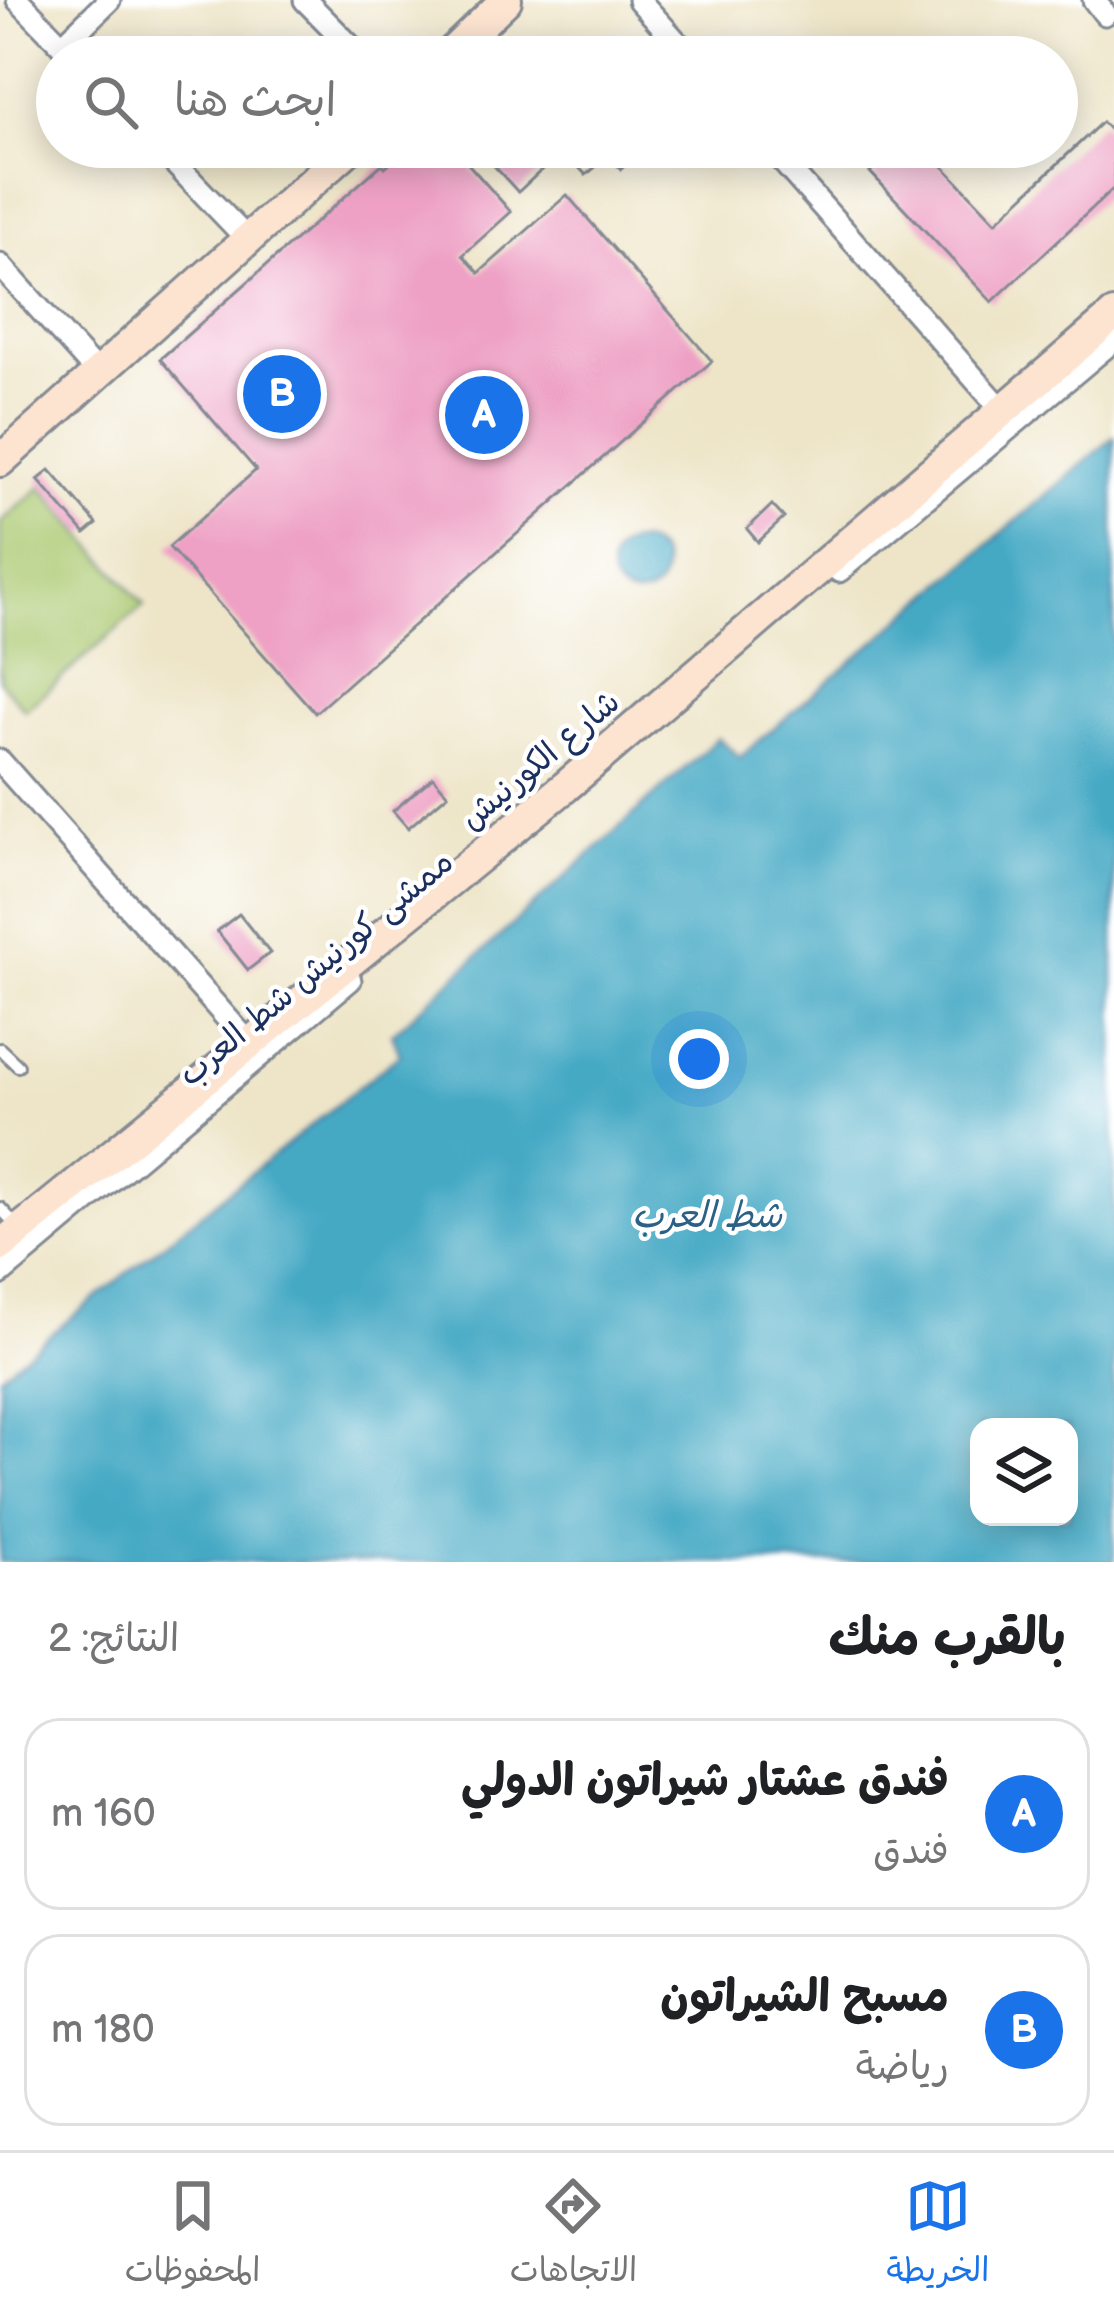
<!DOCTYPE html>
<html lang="ar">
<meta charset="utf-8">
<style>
:root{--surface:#fff;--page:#f2f2f2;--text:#202124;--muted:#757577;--line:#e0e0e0;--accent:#1a73e8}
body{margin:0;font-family:"Balsamiq Sans","Playpen Sans Arabic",sans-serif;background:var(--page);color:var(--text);direction:rtl}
.controls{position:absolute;right:36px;bottom:36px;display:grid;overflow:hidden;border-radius:24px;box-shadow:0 6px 30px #0003}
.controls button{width:108px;height:108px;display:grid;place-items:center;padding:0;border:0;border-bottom:3px solid var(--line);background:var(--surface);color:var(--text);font:60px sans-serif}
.you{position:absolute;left:699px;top:1059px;width:42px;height:42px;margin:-30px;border:9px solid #fff;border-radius:50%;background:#1a73e8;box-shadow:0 0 0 18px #1a73e833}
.badge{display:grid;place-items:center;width:78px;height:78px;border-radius:50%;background:var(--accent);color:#fff;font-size:39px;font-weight:700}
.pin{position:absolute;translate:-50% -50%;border:6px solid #fff;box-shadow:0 3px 12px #0006}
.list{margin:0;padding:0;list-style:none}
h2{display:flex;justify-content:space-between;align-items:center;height:156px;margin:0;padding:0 48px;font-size:51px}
h2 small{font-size:39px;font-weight:400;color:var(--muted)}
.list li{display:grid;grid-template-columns:78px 1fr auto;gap:36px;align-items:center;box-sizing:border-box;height:192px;margin:0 24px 24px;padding:0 24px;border:3px solid var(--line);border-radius:36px}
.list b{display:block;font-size:45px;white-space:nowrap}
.list p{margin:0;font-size:39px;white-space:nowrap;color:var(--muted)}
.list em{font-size:39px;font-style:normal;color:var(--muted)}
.icon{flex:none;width:66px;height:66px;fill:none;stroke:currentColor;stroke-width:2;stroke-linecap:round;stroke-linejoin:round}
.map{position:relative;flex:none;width:1114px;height:1562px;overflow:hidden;direction:ltr}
.search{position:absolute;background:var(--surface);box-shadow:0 6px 30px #0003;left:36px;right:36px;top:36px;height:132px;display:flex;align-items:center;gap:30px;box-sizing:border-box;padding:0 42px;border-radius:66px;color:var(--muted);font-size:45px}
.sheet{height:588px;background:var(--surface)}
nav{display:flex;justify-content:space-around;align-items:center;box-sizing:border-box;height:168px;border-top:3px solid var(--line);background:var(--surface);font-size:33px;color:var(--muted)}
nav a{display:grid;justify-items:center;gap:6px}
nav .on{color:var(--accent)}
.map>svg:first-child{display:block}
</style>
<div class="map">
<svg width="1114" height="1562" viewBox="0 0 1114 1562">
<rect width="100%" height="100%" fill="#fff"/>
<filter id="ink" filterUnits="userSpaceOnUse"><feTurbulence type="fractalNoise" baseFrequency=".00833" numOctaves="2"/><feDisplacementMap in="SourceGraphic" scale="24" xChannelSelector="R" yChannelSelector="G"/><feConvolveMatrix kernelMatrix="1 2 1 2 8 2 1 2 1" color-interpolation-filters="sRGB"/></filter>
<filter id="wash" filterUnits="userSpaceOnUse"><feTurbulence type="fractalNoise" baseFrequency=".004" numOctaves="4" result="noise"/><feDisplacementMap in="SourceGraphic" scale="48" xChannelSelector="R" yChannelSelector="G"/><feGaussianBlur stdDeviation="2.7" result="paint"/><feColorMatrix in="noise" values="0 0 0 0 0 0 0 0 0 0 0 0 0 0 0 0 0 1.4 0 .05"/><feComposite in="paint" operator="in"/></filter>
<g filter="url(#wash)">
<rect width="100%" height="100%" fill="#eee5c8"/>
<path fill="#abc971" stroke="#637c68" stroke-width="3" d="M 41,487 L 144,605 L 25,710 L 0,681 L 0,523 Z"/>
<g fill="#44a9c4" stroke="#306c91" stroke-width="3" fill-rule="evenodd">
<path d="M 1114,437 L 1114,1562 L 0,1562 L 0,1375 L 400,1054 L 392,1034 L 718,738 L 740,757 ZM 1069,1427 L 1069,1517 L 979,1517 L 979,1427 Z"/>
<circle cx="637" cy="569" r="27"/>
</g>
<g id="blocks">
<g fill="#eea1c5">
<path d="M 1102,122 L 1114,135 L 1114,188 L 992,302 L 870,172 L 896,147 L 925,147 L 996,222 Z"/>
<path d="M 408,147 L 453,147 L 511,212 L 463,255 L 479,273 L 567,195 L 712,361 L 315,713 L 169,547 L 256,470 L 160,359 L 382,164 L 385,167 Z"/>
<path d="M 477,147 L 531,147 L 547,165 L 518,192 Z"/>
<path d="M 583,147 L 599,164 L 586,175 L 570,158 Z"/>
<path d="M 601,147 L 631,147 L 637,154 L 621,169 Z"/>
<path d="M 50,470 L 97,524 L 85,534 L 38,480 Z"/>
<path d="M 772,505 L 784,518 L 758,542 L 747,529 Z"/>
<path d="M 433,777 L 448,794 L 408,828 L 393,811 Z"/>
<path d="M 239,914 L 270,953 L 248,970 L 217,931 Z"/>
</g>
</g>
</g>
<g filter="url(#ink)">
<use href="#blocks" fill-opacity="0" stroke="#848a93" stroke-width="3"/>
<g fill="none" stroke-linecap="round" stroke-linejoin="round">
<g stroke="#848a93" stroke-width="16">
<g id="lane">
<path d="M 0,1049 L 18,1066"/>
<path d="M 0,1208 L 18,1227"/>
</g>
</g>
<g stroke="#848a93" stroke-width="27">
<g id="street">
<path d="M 18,0 L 73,57"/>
<path d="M 305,0 L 361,57"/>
<path d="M 639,0 L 690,57"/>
<path d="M 1094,0 L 1105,14"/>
<path d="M 62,46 L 109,0"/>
<path d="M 159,147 L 248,240"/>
<path d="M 770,147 L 1004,412"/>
<path d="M 0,265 L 98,374"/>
<path d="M 839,571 L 1114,340"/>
<path d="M 0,761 L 248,1042"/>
<path d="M 0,1274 L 350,980"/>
</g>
</g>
<g stroke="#848a93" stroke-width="36">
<g id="secondary">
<path d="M 447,57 L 506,0"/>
<path d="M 0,461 L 351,147"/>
<path d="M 0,1246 L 565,787 L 1114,315"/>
</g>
</g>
<use href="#lane" stroke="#fff" stroke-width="10"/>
<use href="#street" stroke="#fff" stroke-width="21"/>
<use href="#secondary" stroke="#fde4d1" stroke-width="30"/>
</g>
</g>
<g text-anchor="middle" stroke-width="9" stroke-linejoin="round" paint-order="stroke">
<g font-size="33" fill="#1b2f5e" stroke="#fff">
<text transform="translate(539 759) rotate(-40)" y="12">شارع الكورنيش</text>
<text transform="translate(315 967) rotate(-40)" y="12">ممشى كورنيش شط العرب</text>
</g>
<g font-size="36" font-style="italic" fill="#2b6087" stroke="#fff">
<text x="707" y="1227">شط العرب</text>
</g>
</g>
</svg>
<div class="controls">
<button><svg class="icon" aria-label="layers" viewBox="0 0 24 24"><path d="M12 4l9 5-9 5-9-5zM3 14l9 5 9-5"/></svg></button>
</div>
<div class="you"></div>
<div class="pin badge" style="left:484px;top:415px">A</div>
<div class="pin badge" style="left:282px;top:394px">B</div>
<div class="search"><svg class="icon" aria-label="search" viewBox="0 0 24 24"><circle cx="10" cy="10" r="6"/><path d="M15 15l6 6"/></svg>ابحث هنا</div>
</div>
<section class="sheet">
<h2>بالقرب منك<small>النتائج: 2</small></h2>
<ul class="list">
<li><span class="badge">A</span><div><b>فندق عشتار شيراتون الدولي</b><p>فندق</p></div><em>160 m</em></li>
<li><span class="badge">B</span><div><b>مسبح الشيراتون</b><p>رياضة</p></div><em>180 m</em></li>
</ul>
</section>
<nav>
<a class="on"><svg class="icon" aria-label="map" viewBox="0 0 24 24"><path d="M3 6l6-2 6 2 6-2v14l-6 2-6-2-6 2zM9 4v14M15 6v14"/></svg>الخريطة</a>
<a><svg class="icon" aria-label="directions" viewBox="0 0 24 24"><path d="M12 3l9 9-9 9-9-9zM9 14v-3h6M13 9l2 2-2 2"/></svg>الاتجاهات</a>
<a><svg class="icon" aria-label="saved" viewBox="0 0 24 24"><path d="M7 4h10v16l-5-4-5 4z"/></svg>المحفوظات</a>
</nav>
